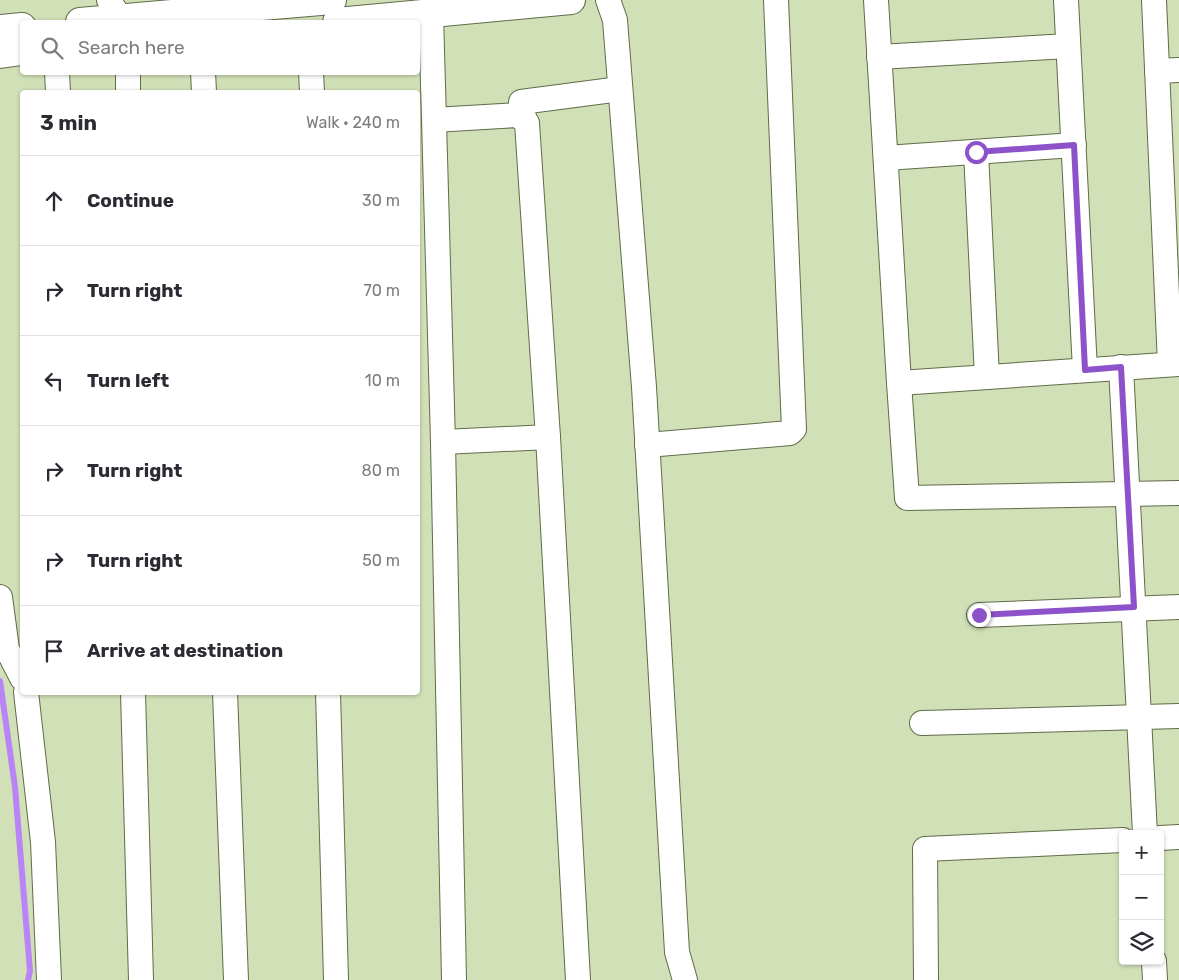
<!DOCTYPE html>
<meta charset="utf-8">
<style>
:root{--surface:#fff;--page:#f2f2f3;--text:#2b2b33;--muted:#7c7c81;--line:#e1e1e2}
body{margin:0;font-family:Rubik,sans-serif;background:var(--page);color:var(--text)}
.controls{position:absolute;right:15px;bottom:15px;display:grid;overflow:hidden;border-radius:5px;box-shadow:0 1px 4px #0004}
.controls button{width:45px;height:45px;display:grid;place-items:center;padding:0;border:0;border-bottom:1px solid var(--line);background:var(--surface);color:var(--text);font:25px sans-serif}
.stop{position:absolute;width:15px;height:15px;margin:-11px;border:4px solid #8d52c9;border-radius:50%;background:#fff}
.stop.end{background:#8d52c9;border-color:#fff;box-shadow:0 1px 5px #0008}
.list{margin:0;padding:0;list-style:none}
h2{display:flex;justify-content:space-between;align-items:center;height:65px;margin:0;padding:0 20px;font-size:21px}
h2 small{font-size:16px;font-weight:400;color:var(--muted)}
.list li{display:grid;grid-template-columns:32px 1fr auto;gap:15px;align-items:center;box-sizing:border-box;height:90px;padding:0 20px;border-top:1px solid var(--line)}
.list b{display:block;font-size:19px;white-space:nowrap}
.list em{font-size:16px;font-style:normal;color:var(--muted)}
.icon{flex:none;width:28px;height:28px;fill:none;stroke:currentColor;stroke-width:2;stroke-linecap:round;stroke-linejoin:round}
.map{position:relative;flex:none;width:1179px;height:980px;overflow:hidden}
.search{position:absolute;background:var(--surface);box-shadow:0 1px 4px #0004;left:20px;top:20px;width:400px;height:55px;display:flex;align-items:center;gap:12px;box-sizing:border-box;padding:0 18px;border-radius:5px;color:var(--muted);font-size:19px}
.panel{position:absolute;background:var(--surface);box-shadow:0 1px 4px #0004;left:20px;top:90px;width:400px;height:605px;border-radius:5px}
.map>svg:first-child{display:block}
</style>
<div class="map">
<svg width="1179" height="980" viewBox="0 0 1179 980">
<rect width="100%" height="100%" fill="#d1e0b7"/>
<g fill="none" stroke-linecap="round" stroke-linejoin="round">
<path stroke="#b984f5" stroke-width="6" d="M 0,681 L 15,787 L 30,971 L 28,980"/>
<g stroke="#5f6c48" stroke-width="26">
<g id="street">
<path d="M 109,0 L 122,22"/>
<path d="M 608,0 L 615,20 L 644,387 L 677,952 L 685,980"/>
<path d="M 876,0 L 899,383 L 1179,364"/>
<path d="M 1066,0 L 1085,370"/>
<path d="M 1154,0 L 1170,364"/>
<path d="M 431,14 L 443,442 L 454,980"/>
<path d="M 879,57 L 1068,46"/>
<path d="M 1157,71 L 1179,70"/>
<path d="M 57,72 L 58,92"/>
<path d="M 128,72 L 128,92"/>
<path d="M 203,72 L 204,92"/>
<path d="M 311,72 L 312,92"/>
<path d="M 524,117 L 521,102 L 620,89"/>
<path d="M 434,120 L 518,115 L 527,123 L 548,437"/>
<path d="M 976,152 L 987,377"/>
<path d="M 886,158 L 1074,145"/>
<path d="M 1121,367 L 1145,834"/>
<path d="M 899,383 L 907,498 L 1179,493"/>
<path d="M 443,442 L 548,437 L 578,980"/>
<path d="M 647,445 L 790,433 L 794,429 L 776,0"/>
<path d="M 0,597 L 7,649 L 22,678"/>
<path d="M 979,615 L 1179,607"/>
<path d="M 26,692 L 43,842 L 49,980"/>
<path d="M 133,692 L 141,980"/>
<path d="M 225,692 L 236,980"/>
<path d="M 328,692 L 336,980"/>
<path d="M 922,723 L 1179,716"/>
<path d="M 1160,838 L 1179,837"/>
<path d="M 1154,961 L 1155,980"/>
<path d="M 926,980 L 925,849 L 1123,840"/>
</g>
</g>
<g stroke="#5f6c48" stroke-width="30">
<g id="secondary">
<path d="M 80,22 L 332,0"/>
<path d="M 337,22 L 571,0"/>
<path d="M 0,29 L 22,27"/>
<path d="M 0,54 L 22,51"/>
</g>
</g>
<use href="#street" stroke="#fff" stroke-width="24"/>
<use href="#secondary" stroke="#fff" stroke-width="28"/>
</g>
<g fill="none" stroke-linecap="round" stroke-linejoin="round">
<path stroke="#8d52c9" stroke-width="6" d="M 976,152 L 1074,145 L 1085,370 L 1121,367 L 1134,607 L 979,615"/>
</g>
</svg>
<div class="controls">
<button>+</button>
<button>−</button>
<button><svg class="icon" aria-label="layers" viewBox="0 0 24 24"><path d="M12 4l9 5-9 5-9-5zM3 14l9 5 9-5"/></svg></button>
</div>
<div class="stop" style="left:976px;top:152px"></div>
<div class="stop end" style="left:979px;top:615px"></div>
<div class="search"><svg class="icon" aria-label="search" viewBox="0 0 24 24"><circle cx="10" cy="10" r="6"/><path d="M15 15l6 6"/></svg>Search here</div>
<section class="panel">
<h2>3 min<small>Walk · 240 m</small></h2>
<ul class="list">
<li><svg class="icon" aria-label="ahead" viewBox="0 0 24 24"><path d="M12 20V5M6 11l6-6 6 6"/></svg><div><b>Continue</b></div><em>30 m</em></li>
<li><svg class="icon" aria-label="right" viewBox="0 0 24 24"><path d="M7 20v-9h11M14 6l5 5-5 5"/></svg><div><b>Turn right</b></div><em>70 m</em></li>
<li><svg class="icon" aria-label="left" viewBox="0 0 24 24"><path d="M17 20v-9H6M10 6l-5 5 5 5"/></svg><div><b>Turn left</b></div><em>10 m</em></li>
<li><svg class="icon" aria-label="right" viewBox="0 0 24 24"><path d="M7 20v-9h11M14 6l5 5-5 5"/></svg><div><b>Turn right</b></div><em>80 m</em></li>
<li><svg class="icon" aria-label="right" viewBox="0 0 24 24"><path d="M7 20v-9h11M14 6l5 5-5 5"/></svg><div><b>Turn right</b></div><em>50 m</em></li>
<li><svg class="icon" aria-label="arrive" viewBox="0 0 24 24"><path d="M6 21V4h12l-3 4 3 4H6"/></svg><div><b>Arrive at destination</b></div></li>
</ul>
</section>
</div>
